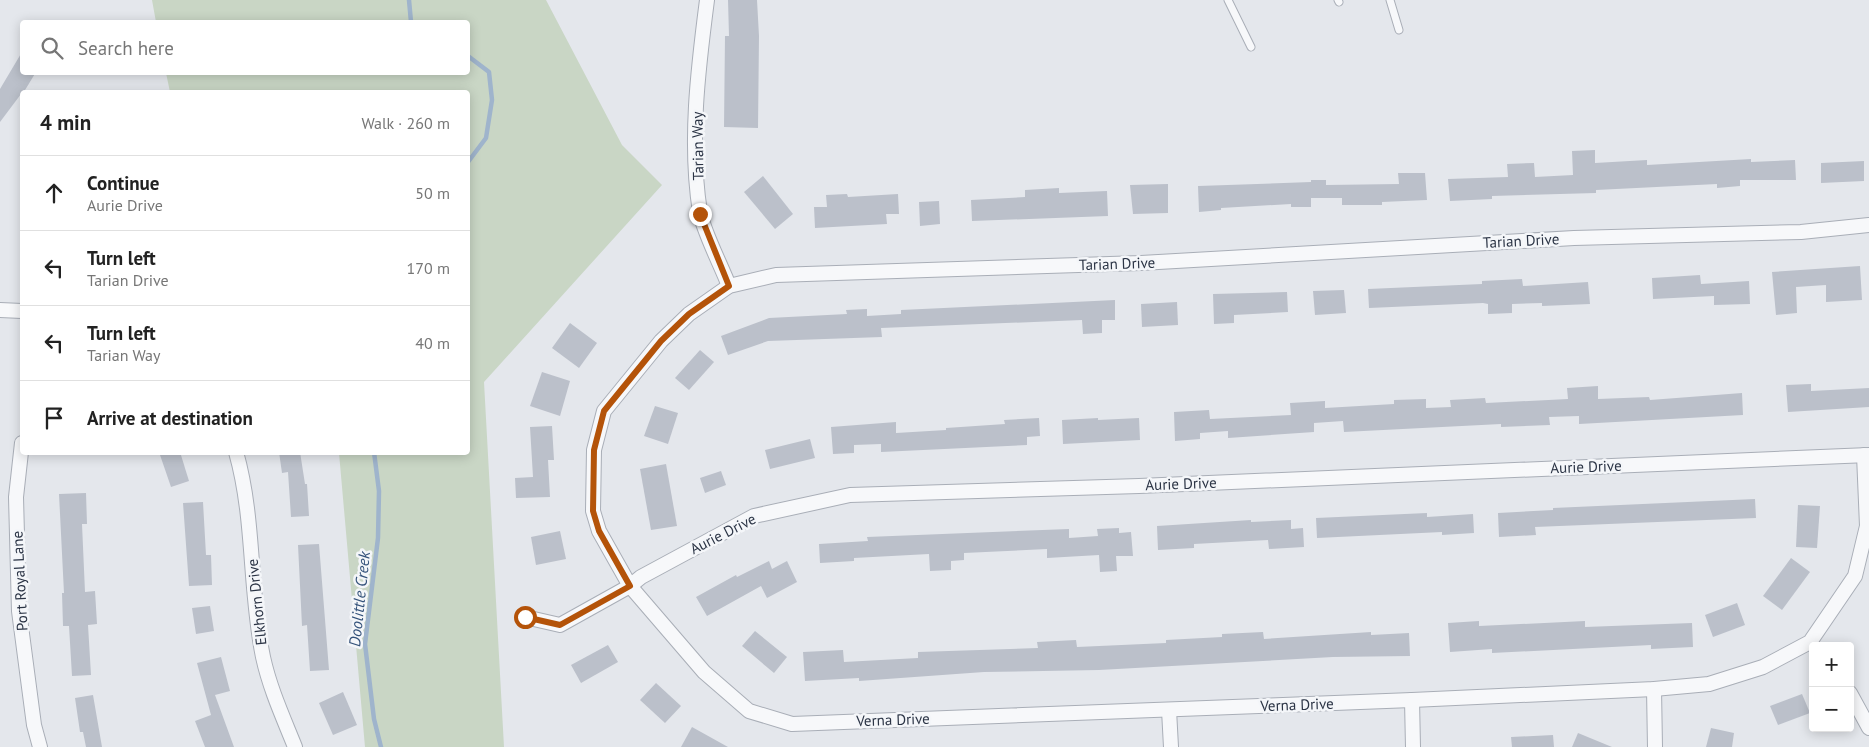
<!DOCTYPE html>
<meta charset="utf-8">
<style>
:root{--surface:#fff;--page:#f6f6f6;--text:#222;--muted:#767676;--line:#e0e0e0}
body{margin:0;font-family:"PT Sans",sans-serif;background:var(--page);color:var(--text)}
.controls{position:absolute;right:15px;bottom:15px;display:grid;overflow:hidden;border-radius:5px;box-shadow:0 2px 12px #0003}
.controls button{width:45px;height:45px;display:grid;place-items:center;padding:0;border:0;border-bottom:1px solid var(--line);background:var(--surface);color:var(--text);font:25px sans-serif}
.stop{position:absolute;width:15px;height:15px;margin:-11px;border:4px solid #b45309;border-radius:50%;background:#fff}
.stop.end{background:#b45309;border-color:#fff;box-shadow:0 1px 5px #0008}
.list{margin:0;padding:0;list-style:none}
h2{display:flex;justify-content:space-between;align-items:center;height:65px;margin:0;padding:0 20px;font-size:21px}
h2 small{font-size:16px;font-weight:400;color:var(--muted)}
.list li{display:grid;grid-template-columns:32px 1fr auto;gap:15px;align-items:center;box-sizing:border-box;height:75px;padding:0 20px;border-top:1px solid var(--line)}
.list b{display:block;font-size:19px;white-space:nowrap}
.list p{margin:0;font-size:16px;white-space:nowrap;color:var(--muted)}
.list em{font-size:16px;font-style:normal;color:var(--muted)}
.icon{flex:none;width:28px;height:28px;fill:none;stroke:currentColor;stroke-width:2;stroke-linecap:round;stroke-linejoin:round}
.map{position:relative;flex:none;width:1869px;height:747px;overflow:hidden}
.search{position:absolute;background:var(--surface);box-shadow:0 2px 12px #0003;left:20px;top:20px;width:450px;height:55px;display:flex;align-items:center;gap:12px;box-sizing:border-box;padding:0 18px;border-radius:5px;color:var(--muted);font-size:19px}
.panel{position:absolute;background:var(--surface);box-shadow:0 2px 12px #0003;left:20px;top:90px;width:450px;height:365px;border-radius:5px}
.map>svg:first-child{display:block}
</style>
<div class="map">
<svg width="1869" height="747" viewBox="0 0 1869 747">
<rect width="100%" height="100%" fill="#e4e7ec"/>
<path fill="#c9d6c5" d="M 152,0 L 546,0 L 622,145 L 662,185 L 484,382 L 504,747 L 365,747 L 339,453 L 468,452 L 468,92 L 170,92 L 166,73 L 468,72 L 468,22 L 156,22 Z"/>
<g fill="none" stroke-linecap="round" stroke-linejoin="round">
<g stroke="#9fb4cc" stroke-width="4.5">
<path d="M 409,0 L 411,22"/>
<path d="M 468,56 L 489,72 L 492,100 L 486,138 L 468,162"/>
<path d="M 374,452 L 379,491 L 378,538 L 365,644 L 374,719 L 381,747"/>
</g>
</g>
<g fill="#bbc0ca">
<path d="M 728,0 L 757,0 L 759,36 L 758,128 L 724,127 L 725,36 L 729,36 Z"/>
<path d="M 22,52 L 22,72 L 36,72 L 22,95 L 21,94 L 0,122 L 0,89 Z"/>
<path d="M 1595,150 L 1595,163 L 1647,160 L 1647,165 L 1751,159 L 1751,162 L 1795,160 L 1796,180 L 1740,180 L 1740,186 L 1717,188 L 1717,184 L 1596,190 L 1596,193 L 1492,196 L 1492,199 L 1450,201 L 1448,179 L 1508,177 L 1507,164 L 1534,163 L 1535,177 L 1573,175 L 1572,151 Z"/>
<path d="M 1864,161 L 1864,181 L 1821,183 L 1821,163 Z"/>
<path d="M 1398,173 L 1425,173 L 1427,200 L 1382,202 L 1382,205 L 1342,205 L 1342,198 L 1311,198 L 1311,207 L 1291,207 L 1291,204 L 1221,208 L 1221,210 L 1199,212 L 1198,186 L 1311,182 L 1311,180 L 1326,180 L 1326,185 L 1399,184 Z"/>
<path d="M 763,176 L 793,214 L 775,229 L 744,192 Z"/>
<path d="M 1168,184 L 1168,213 L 1133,214 L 1130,185 Z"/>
<path d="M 1059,188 L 1059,193 L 1107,191 L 1108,216 L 972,221 L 971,200 L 1025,197 L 1025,190 Z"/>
<path d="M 847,194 L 848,197 L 898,194 L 899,214 L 886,214 L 887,224 L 815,228 L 814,207 L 827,207 L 826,195 Z"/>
<path d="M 939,201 L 940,224 L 920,226 L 919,202 Z"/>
<path d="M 1860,266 L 1862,300 L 1826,302 L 1826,285 L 1796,287 L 1797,313 L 1776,315 L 1772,272 Z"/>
<path d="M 1700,275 L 1701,284 L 1749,281 L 1750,304 L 1714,305 L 1714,296 L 1653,299 L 1652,278 Z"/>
<path d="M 1522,279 L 1523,286 L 1588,282 L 1590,304 L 1542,306 L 1542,303 L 1512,304 L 1512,313 L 1488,314 L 1488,304 L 1483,303 L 1369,308 L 1368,289 L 1482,284 L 1482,281 Z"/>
<path d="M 1344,290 L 1346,313 L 1315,315 L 1313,291 Z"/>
<path d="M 1287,292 L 1288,312 L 1234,315 L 1234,323 L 1214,324 L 1213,294 Z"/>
<path d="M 1115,300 L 1115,320 L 1102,320 L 1102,333 L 1083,334 L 1082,320 L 881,328 L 882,337 L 768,341 L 728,355 L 721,336 L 769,318 L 847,314 L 846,310 L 867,309 L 867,316 L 901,314 L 901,310 Z"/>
<path d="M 1177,302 L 1178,325 L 1142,327 L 1141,304 Z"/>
<path d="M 570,323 L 597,343 L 579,368 L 552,348 Z"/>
<path d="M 700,350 L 714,362 L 689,390 L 675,378 Z"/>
<path d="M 542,372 L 570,381 L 560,416 L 530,406 Z"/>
<path d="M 1811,384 L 1811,391 L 1869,388 L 1869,407 L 1788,412 L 1786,385 Z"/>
<path d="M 1598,386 L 1598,399 L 1649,397 L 1650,400 L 1742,393 L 1743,415 L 1579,424 L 1579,416 L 1549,417 L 1550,425 L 1501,427 L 1501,424 L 1344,432 L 1343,421 L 1314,423 L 1314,432 L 1228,438 L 1228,431 L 1200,433 L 1200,439 L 1175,441 L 1174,412 L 1209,410 L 1210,419 L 1291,415 L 1290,403 L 1325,401 L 1325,408 L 1394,404 L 1394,400 L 1426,399 L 1426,408 L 1451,407 L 1450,400 L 1485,398 L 1486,403 L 1568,399 L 1567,388 Z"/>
<path d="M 655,406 L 678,413 L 668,444 L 644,436 Z"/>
<path d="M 1039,418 L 1040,436 L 1027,437 L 1027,445 L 881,452 L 881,444 L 854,445 L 854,453 L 833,454 L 831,427 L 896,422 L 896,433 L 946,430 L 946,428 L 1005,424 L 1004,420 Z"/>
<path d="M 1098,418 L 1098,420 L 1139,418 L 1140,440 L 1063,444 L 1062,420 Z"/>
<path d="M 552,426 L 554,460 L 548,460 L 550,497 L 516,498 L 515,478 L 533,477 L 530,427 Z"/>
<path d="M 810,439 L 815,458 L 770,469 L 765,450 Z"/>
<path d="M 159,452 L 180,452 L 189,481 L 171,487 Z"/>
<path d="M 279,452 L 300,452 L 305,484 L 307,484 L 309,516 L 291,517 L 288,472 L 282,473 Z"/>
<path d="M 666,464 L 677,526 L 651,530 L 640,469 Z"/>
<path d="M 721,471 L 726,485 L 705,493 L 700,478 Z"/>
<path d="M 86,493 L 87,524 L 82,524 L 85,592 L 95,591 L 97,624 L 88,625 L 91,675 L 72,676 L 69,626 L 63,626 L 62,593 L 64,593 L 59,494 Z"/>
<path d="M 1755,499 L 1756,518 L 1535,527 L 1536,535 L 1499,537 L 1498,513 L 1553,510 L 1553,508 Z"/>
<path d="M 203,502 L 206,555 L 211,555 L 212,585 L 189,586 L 183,503 Z"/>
<path d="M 1798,505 L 1820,506 L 1817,548 L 1796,547 Z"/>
<path d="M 1427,513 L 1427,517 L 1473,514 L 1474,533 L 1442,535 L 1442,532 L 1317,538 L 1316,518 Z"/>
<path d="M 1251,520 L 1251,522 L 1291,520 L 1291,529 L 1303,528 L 1304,547 L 1269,549 L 1268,540 L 1194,544 L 1194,548 L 1158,550 L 1157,526 Z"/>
<path d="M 1119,528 L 1119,533 L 1131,532 L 1133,556 L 1116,556 L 1117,571 L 1100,572 L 1099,555 L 1047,558 L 1047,549 L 964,553 L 964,560 L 951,561 L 951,570 L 930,571 L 929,554 L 854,558 L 854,561 L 820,563 L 819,544 L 868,541 L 867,537 L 1069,529 L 1069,538 L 1098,536 L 1097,529 Z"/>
<path d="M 560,531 L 566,559 L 536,565 L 531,537 Z"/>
<path d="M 319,544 L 329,670 L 310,671 L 307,625 L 302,626 L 298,545 Z"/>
<path d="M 1791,558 L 1810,572 L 1782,610 L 1763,596 Z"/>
<path d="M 769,561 L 772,569 L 787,561 L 797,582 L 767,598 L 761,586 L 707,616 L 696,597 L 736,575 L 737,577 Z"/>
<path d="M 1737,603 L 1745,625 L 1713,637 L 1705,615 Z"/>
<path d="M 210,606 L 214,631 L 196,634 L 192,608 Z"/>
<path d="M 1479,621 L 1479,626 L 1585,621 L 1585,627 L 1692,623 L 1693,647 L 1651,649 L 1651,645 L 1492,653 L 1492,649 L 1450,652 L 1448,623 Z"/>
<path d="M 755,631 L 787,657 L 774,673 L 742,646 Z"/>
<path d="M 1263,632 L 1264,639 L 1371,632 L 1371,635 L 1409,633 L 1410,656 L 1333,657 L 1099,670 L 984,672 L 859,681 L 859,678 L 805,681 L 803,652 L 843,650 L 844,662 L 918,658 L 918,652 L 1038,648 L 1037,642 L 1076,640 L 1077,647 L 1166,643 L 1166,640 L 1222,637 L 1222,634 Z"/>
<path d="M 608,645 L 618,662 L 581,683 L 571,665 Z"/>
<path d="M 221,657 L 230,691 L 215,695 L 234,747 L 205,747 L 195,721 L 211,715 L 197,663 Z"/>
<path d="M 656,683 L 681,706 L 665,723 L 640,700 Z"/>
<path d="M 343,692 L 357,725 L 333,735 L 319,703 Z"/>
<path d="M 1802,694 L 1810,713 L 1778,725 L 1770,706 Z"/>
<path d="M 93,695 L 102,747 L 86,747 L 83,732 L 80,732 L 75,698 Z"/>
<path d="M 692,727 L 728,747 L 681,747 Z"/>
<path d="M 1711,728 L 1734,733 L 1732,747 L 1706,747 Z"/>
<path d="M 1578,733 L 1612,747 L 1572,747 Z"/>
<path d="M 1553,735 L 1554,747 L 1512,747 L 1511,737 Z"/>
</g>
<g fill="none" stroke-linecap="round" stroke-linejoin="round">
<g stroke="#a9aeb7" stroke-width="9">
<g id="lane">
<path d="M 1228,0 L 1251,47"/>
<path d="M 1338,0 L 1339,2"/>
<path d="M 1390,0 L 1399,30"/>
</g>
</g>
<g stroke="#a9aeb7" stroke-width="16">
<g id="street">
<path d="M 707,0 C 698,69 689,143 700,212 C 703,231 722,267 729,286"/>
<path d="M 0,310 L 22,311"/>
<path d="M 22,443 L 16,497 L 19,611 L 34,725 L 40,747"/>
<path d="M 236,452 C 255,519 249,589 263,657 C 270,689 283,717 295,747"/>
<path d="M 1864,455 L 1867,526 L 1855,576 L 1810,642 L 1763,667 L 1709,684 L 1654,689 L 1412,700 L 792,724 L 749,711 L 704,672 L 630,586 L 599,531 L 593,511 L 594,450 L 604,411 L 661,341 L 689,314 L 729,286 L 776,275 L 1141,263 L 1574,238 L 1801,232 L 1869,225"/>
<path d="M 525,617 L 560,625 L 630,586 L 641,577 L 754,516 L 850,495 L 1139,486 L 1869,455"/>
<path d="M 1654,689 L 1655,747"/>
<path d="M 1850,693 L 1869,728"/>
<path d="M 1412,700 L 1413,747"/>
<path d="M 1169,710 L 1171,747"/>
</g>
</g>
<use href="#lane" stroke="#f7f8fa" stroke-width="7"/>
<use href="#street" stroke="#f7f8fa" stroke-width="14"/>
</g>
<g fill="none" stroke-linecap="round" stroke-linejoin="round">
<path stroke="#b45309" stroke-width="6" d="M 525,617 L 560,625 L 630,586 L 599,531 L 593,511 L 594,450 L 604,411 L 661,341 L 689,314 L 729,286 L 700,214"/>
</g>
<g text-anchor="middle" stroke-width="5" stroke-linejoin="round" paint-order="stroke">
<g font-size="15" fill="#2b3445" stroke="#f4f6f9">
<text transform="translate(698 146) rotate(-91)" y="5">Tarian Way</text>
<text transform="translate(1521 241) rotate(-3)" y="5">Tarian Drive</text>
<text transform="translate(1117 264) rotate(-2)" y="5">Tarian Drive</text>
<text transform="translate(1586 467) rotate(-2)" y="5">Aurie Drive</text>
<text transform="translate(1181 484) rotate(-2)" y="5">Aurie Drive</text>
<text transform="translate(723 534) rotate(-27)" y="5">Aurie Drive</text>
<text transform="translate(20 581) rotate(-93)" y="5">Port Royal Lane</text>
<text transform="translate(257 602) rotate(-96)" y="5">Elkhorn Drive</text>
<text transform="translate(1297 705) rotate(-2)" y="5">Verna Drive</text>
<text transform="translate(893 720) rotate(-2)" y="5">Verna Drive</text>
</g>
<g font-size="16" font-style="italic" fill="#34527a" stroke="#f4f6f9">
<text transform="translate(359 599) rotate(-84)" y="6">Doolittle Creek</text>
</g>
</g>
</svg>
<div class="controls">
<button>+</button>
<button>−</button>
</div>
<div class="stop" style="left:525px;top:617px"></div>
<div class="stop end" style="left:700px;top:214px"></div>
<div class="search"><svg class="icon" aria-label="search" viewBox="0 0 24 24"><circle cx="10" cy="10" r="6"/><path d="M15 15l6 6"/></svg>Search here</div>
<section class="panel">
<h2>4 min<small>Walk · 260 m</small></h2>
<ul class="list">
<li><svg class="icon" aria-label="ahead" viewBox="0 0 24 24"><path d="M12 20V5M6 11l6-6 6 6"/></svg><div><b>Continue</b><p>Aurie Drive</p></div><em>50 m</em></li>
<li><svg class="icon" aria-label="left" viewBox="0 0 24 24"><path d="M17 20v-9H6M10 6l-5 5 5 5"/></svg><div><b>Turn left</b><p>Tarian Drive</p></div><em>170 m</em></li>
<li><svg class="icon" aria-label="left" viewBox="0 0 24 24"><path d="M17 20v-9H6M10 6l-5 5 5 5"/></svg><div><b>Turn left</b><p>Tarian Way</p></div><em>40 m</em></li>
<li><svg class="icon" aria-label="arrive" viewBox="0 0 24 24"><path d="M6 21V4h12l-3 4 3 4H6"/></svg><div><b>Arrive at destination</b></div></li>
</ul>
</section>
</div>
